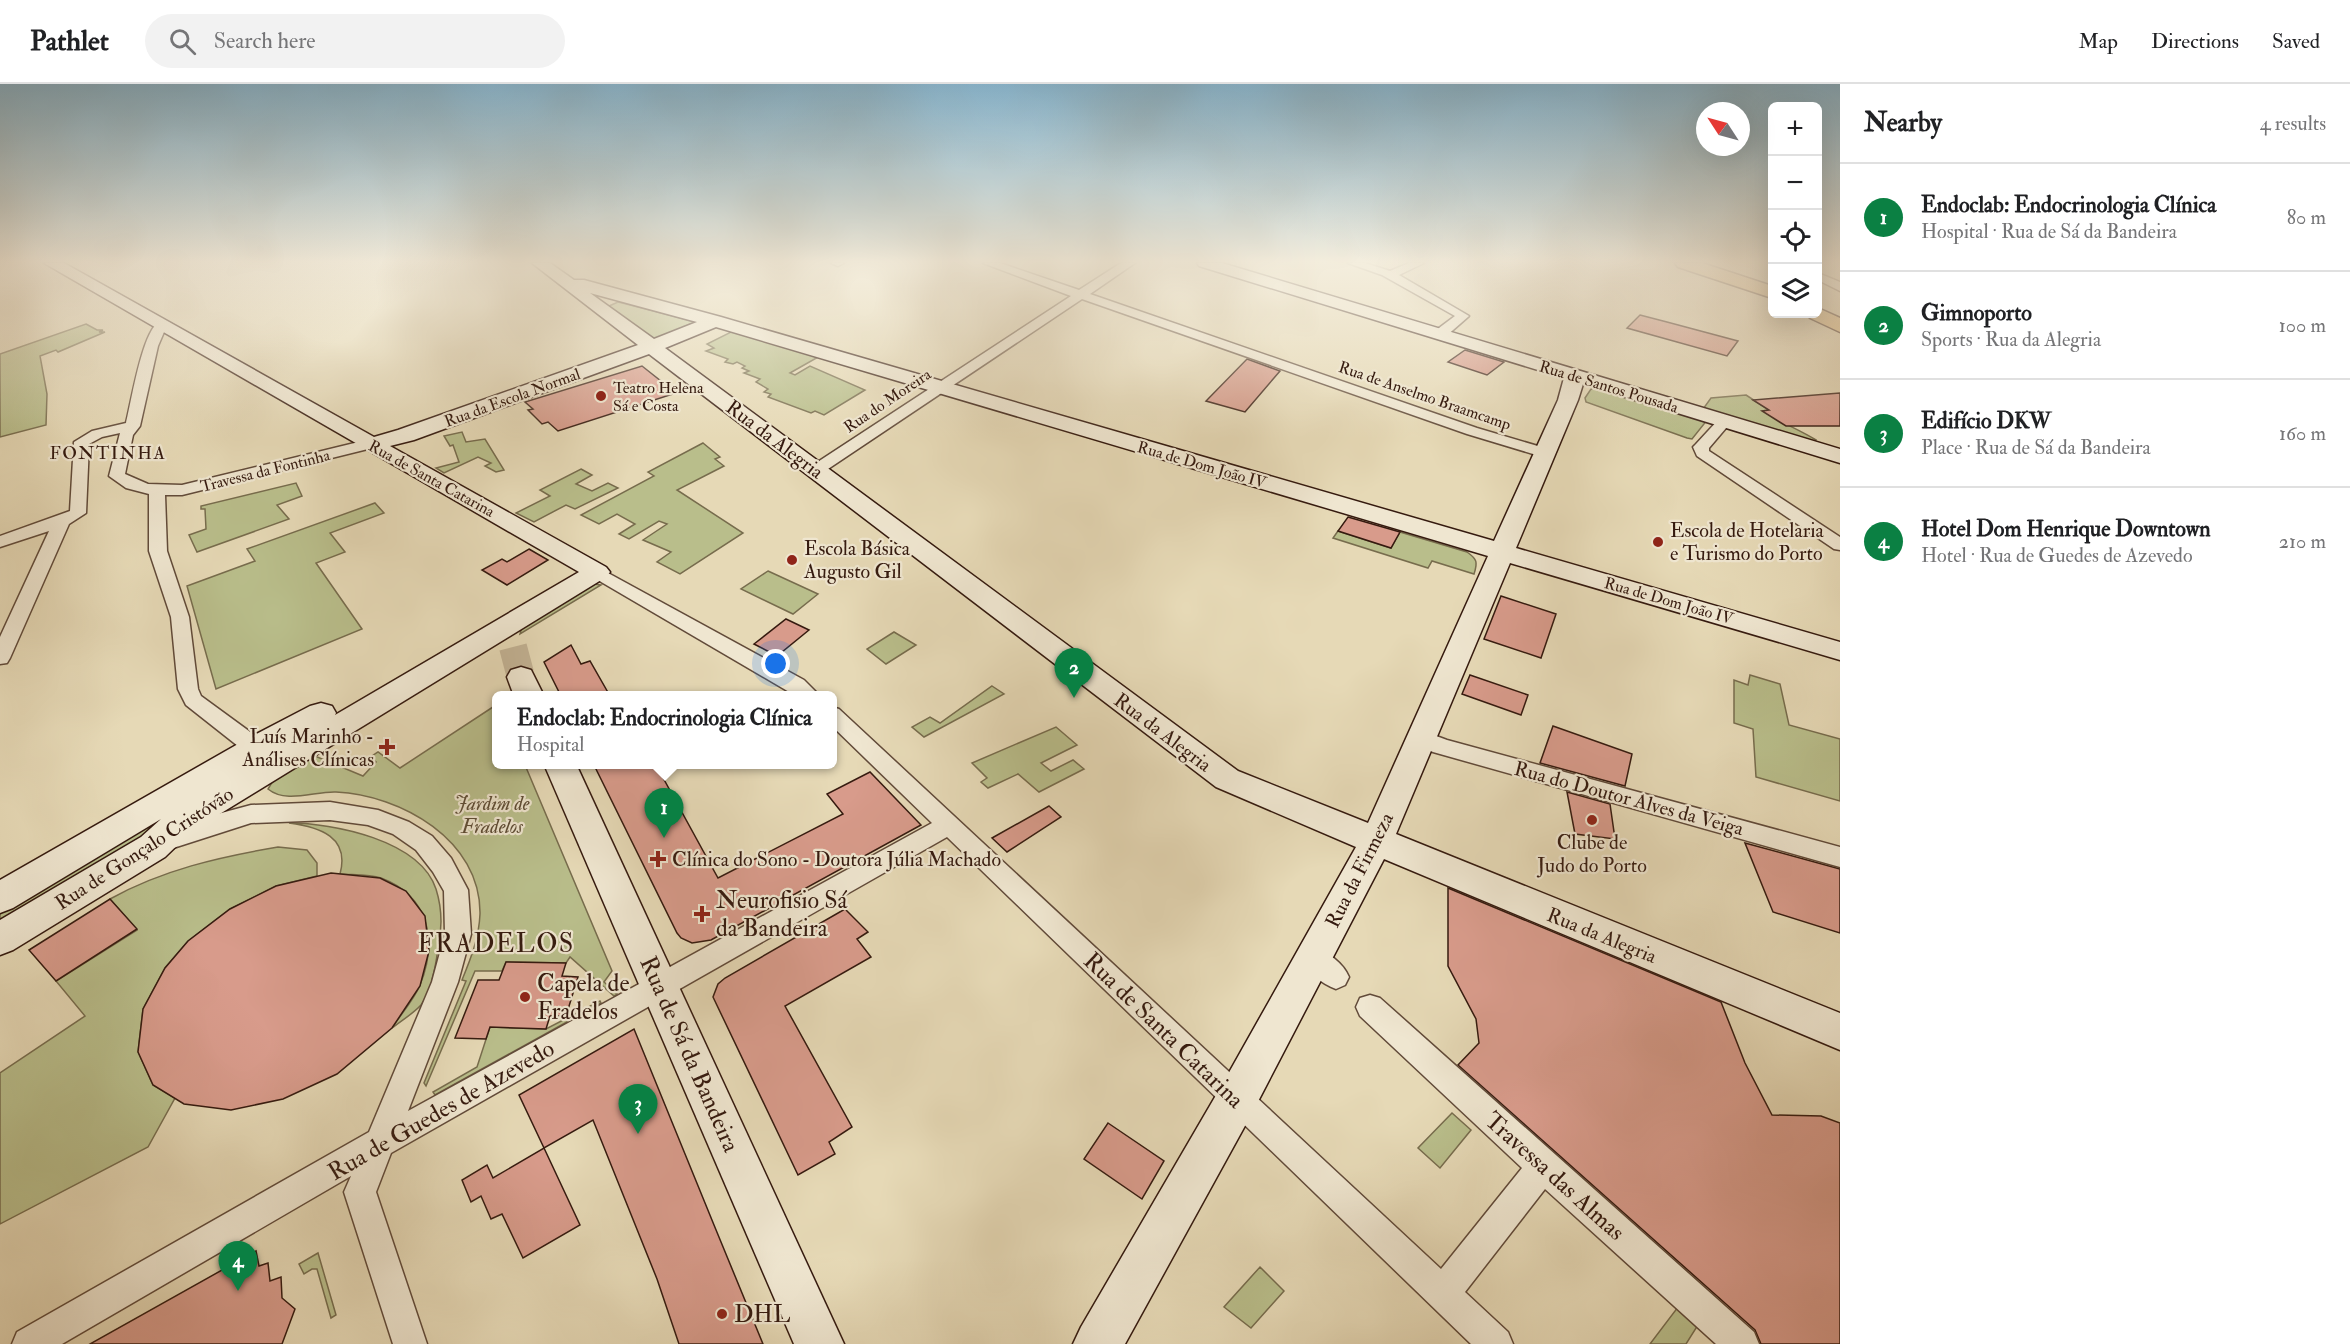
<!DOCTYPE html>
<meta charset="utf-8">
<style>
:root{--surface:#fff;--page:#f2f2f2;--text:#202124;--muted:#757577;--line:#e0e0e0;--accent:#0b8043}
body{margin:0;font-family:"IM FELL Double Pica",serif;background:var(--page);color:var(--text)}
.controls{position:absolute;right:18px;top:18px;display:grid;overflow:hidden;border-radius:9px;box-shadow:0 6px 24px #0002}
.controls button{width:54px;height:54px;display:grid;place-items:center;padding:0;border:0;border-bottom:2px solid var(--line);background:var(--surface);color:var(--text);font:30px sans-serif}
.compass{position:absolute;left:1696px;top:18px;width:54px;height:54px;border-radius:50%;background:var(--surface);box-shadow:0 6px 24px #0002;rotate:306deg}
.you{position:absolute;left:776px;top:580px;width:21px;height:21px;margin:-15px;border:4px solid #fff;border-radius:50%;background:#1a73e8;box-shadow:0 0 0 9px #1a73e833}
.badge{display:grid;place-items:center;width:39px;height:39px;border-radius:50%;background:var(--accent);color:#fff;font-size:20px;font-weight:700}
.pin{position:absolute;translate:-50% -50px;filter:drop-shadow(0 2px 3px #0008)}
.pin::after{content:'';position:absolute;top:32px;width:21px;height:18px;background:inherit;clip-path:polygon(0 0,100% 0,50% 100%)}
.popup{position:absolute;left:492px;top:607px;width:345px;height:78px;box-sizing:border-box;display:grid;place-content:center;border-radius:9px;background:var(--surface);filter:drop-shadow(0 2px 4px #0005);font-size:20px;white-space:nowrap;color:var(--muted)}
.popup b{font-size:22px;color:var(--text)}
.popup::after{content:'';position:absolute;left:50%;top:100%;margin-left:-12px;border:12px solid transparent;border-top-color:var(--surface)}
.list{margin:0;padding:0;list-style:none}
h2{display:flex;justify-content:space-between;align-items:center;height:78px;margin:0;padding:0 24px;font-size:26px}
h2 small{font-size:20px;font-weight:400;color:var(--muted)}
.list li{display:grid;grid-template-columns:39px 1fr auto;gap:18px;align-items:center;box-sizing:border-box;height:108px;padding:0 24px;border-top:2px solid var(--line)}
.list b{display:block;font-size:22px;white-space:nowrap}
.list p{margin:0;font-size:20px;white-space:nowrap;color:var(--muted)}
.list em{font-size:20px;font-style:normal;color:var(--muted)}
.icon{flex:none;width:33px;height:33px;fill:none;stroke:currentColor;stroke-width:2;stroke-linecap:round;stroke-linejoin:round}
.map{position:relative;flex:none;width:1840px;height:1260px;overflow:hidden}
header{display:flex;align-items:center;gap:36px;box-sizing:border-box;height:84px;padding:0 30px;background:var(--surface);border-bottom:2px solid var(--line)}
header strong{font-size:28px}
nav{display:flex;gap:33px;margin-inline-start:auto;font-size:21px}
.search{width:420px;height:54px;background:var(--page);display:flex;align-items:center;gap:15px;box-sizing:border-box;padding:0 21px;border-radius:33px;color:var(--muted);font-size:22px}
main{display:flex}
aside{flex:1;background:var(--surface)}
.map>svg:first-child{display:block}
</style>
<header>
<strong>Pathlet</strong>
<div class="search"><svg class="icon" aria-label="search" viewBox="0 0 24 24"><circle cx="10" cy="10" r="6"/><path d="M15 15l6 6"/></svg>Search here</div>
<nav><a>Map</a><a>Directions</a><a>Saved</a></nav>
</header>
<main>
<div class="map">
<svg width="1840" height="1260" viewBox="0 0 1840 1260">
<rect width="100%" height="100%" fill="#e6d9b6"/>
<filter id="stains"><feTurbulence type="fractalNoise" baseFrequency=".00333" numOctaves="4"/><feColorMatrix values="0 0 0 0 .2 0 0 0 0 .09 0 0 0 0 .02 0 0 0 .5 -.17"/></filter>
<radialGradient id="worn" r=".72"><stop offset=".6" stop-color="#630" stop-opacity="0"/><stop offset="1" stop-color="#630" stop-opacity=".3"/></radialGradient>
<g fill="#b9be8b" stroke="#776c4d" stroke-width="1.5">
<path d="M 618,218 L 626,220 L 696,238 L 653,256 L 609,222 Z"/>
<path d="M 86,240 L 97,246 L 103,246 L 99,248 L 105,248 L 58,268 L 56,266 L 40,272 L 47,310 L 46,341 L 0,353 L 0,270 Z"/>
<path d="M 733,247 L 820,272 L 790,289 L 795,291 L 810,282 L 865,306 L 824,331 L 815,327 L 811,329 L 768,313 L 771,310 L 764,308 L 768,305 L 756,298 L 760,295 L 744,289 L 749,287 L 742,284 L 745,282 L 737,278 L 733,280 L 725,278 L 728,275 L 706,267 L 714,264 L 707,260 Z"/>
<path d="M 1591,305 L 1611,306 L 1708,335 L 1692,355 L 1687,354 L 1586,318 L 1585,314 Z"/>
<path d="M 1746,311 L 1769,326 L 1763,327 C 1781,339 1798,345 1816,356 L 1814,358 L 1703,325 L 1711,314 Z"/>
<path d="M 462,348 L 466,358 L 485,355 L 504,386 L 496,388 L 485,382 L 491,379 L 478,373 L 444,389 L 436,384 L 459,378 L 453,361 L 450,362 L 444,352 Z"/>
<path d="M 703,359 L 720,373 L 715,375 L 724,382 L 677,406 L 743,449 L 680,490 L 657,478 L 671,468 L 643,456 L 667,440 L 659,437 L 629,455 L 619,450 L 635,440 L 617,430 L 599,440 L 581,431 L 654,392 L 648,388 Z"/>
<path d="M 581,385 L 592,391 L 576,400 L 592,407 L 608,399 L 618,404 L 575,425 L 566,421 L 534,438 L 516,429 L 550,412 L 540,406 Z"/>
<path d="M 296,399 L 302,412 L 277,421 L 289,435 L 197,468 L 189,451 L 206,445 L 205,425 L 201,425 L 201,422 Z"/>
<path d="M 375,419 L 384,429 L 330,449 L 345,468 L 316,479 L 362,545 L 216,605 L 187,502 L 255,477 L 247,465 Z"/>
<path d="M 1338,447 L 1391,464 L 1400,448 L 1467,468 C 1477,475 1478,478 1474,490 L 1432,477 L 1428,484 L 1333,454 Z"/>
<path d="M 768,487 L 818,510 L 793,530 L 741,505 Z"/>
<path d="M 594,500 L 601,501 L 520,550 L 521,546 L 527,539 Z"/>
<path d="M 894,548 L 916,561 L 886,580 L 867,565 Z"/>
<path d="M 1750,591 L 1780,600 L 1789,641 L 1840,655 L 1840,717 L 1756,693 L 1753,645 L 1734,639 L 1734,596 L 1748,601 Z"/>
<path d="M 992,602 L 1004,610 L 924,653 L 912,643 L 930,633 L 940,639 Z"/>
<path d="M 496,621 L 496,680 L 525,681 L 612,887 L 604,898 L 617,910 L 614,912 L 570,873 L 566,879 L 506,878 L 502,887 L 475,887 L 426,1002 L 424,999 L 466,897 L 462,896 C 471,874 479,854 480,830 C 481,756 401,711 336,708 C 315,707 286,720 268,705 L 274,695 L 315,672 L 363,692 L 376,678 L 369,674 L 378,668 L 400,684 Z"/>
<path d="M 1056,643 L 1077,661 L 1041,679 L 1051,687 L 1073,676 L 1084,685 L 1039,708 L 1018,690 L 988,704 L 981,698 L 987,694 L 972,679 Z"/>
<path d="M 229,689 L 225,705 L 0,840 L 0,825 Z"/>
<path d="M 289,739 C 333,739 420,756 436,805 C 442,824 442,846 438,864 C 436,880 431,908 421,921 C 414,929 401,937 392,944 C 401,930 414,916 420,901 C 438,857 429,812 381,794 C 369,790 353,791 340,790 C 350,753 320,743 289,739 Z"/>
<path d="M 278,763 L 307,766 L 317,779 L 317,792 L 276,802 L 230,825 L 188,857 L 165,884 L 143,925 L 138,968 L 153,1001 L 175,1014 L 148,1063 L 0,1140 L 0,989 L 85,932 L 56,897 L 137,846 L 110,815 C 162,786 219,773 278,763 Z"/>
<path d="M 600,917 L 601,919 L 435,1011 L 433,1008 L 477,983 L 490,943 L 546,945 Z"/>
<path d="M 1452,1029 L 1471,1046 L 1440,1084 L 1418,1064 Z"/>
<path d="M 318,1169 L 336,1231 L 331,1234 L 317,1185 L 312,1185 L 304,1190 L 299,1180 Z"/>
<path d="M 1260,1183 L 1284,1207 L 1251,1244 L 1224,1223 Z"/>
<path d="M 1678,1223 L 1698,1241 L 1686,1260 L 1650,1260 Z"/>
</g>
<g fill="#d89b8b" stroke="#351a0f" stroke-width="1.5">
<path d="M 1640,231 L 1667,238 L 1738,257 L 1727,272 L 1627,244 Z"/>
<path d="M 1465,266 L 1504,278 L 1487,291 L 1448,278 Z"/>
<path d="M 1247,275 L 1280,287 L 1245,328 L 1206,317 Z"/>
<path d="M 642,282 L 676,309 L 558,347 L 548,338 L 542,340 L 528,326 L 533,325 L 525,318 Z"/>
<path d="M 1840,309 L 1840,342 L 1786,342 L 1762,327 L 1769,326 L 1753,316 Z"/>
<path d="M 1348,433 L 1400,448 L 1391,464 L 1338,447 Z"/>
<path d="M 529,465 L 548,476 L 507,501 L 482,486 L 502,475 L 507,478 Z"/>
<path d="M 1501,512 L 1556,530 L 1541,574 L 1484,555 Z"/>
<path d="M 786,535 L 809,546 L 777,572 L 754,560 Z"/>
<path d="M 571,561 L 581,580 L 590,577 L 610,612 L 561,612 L 544,578 Z"/>
<path d="M 1470,591 L 1528,611 L 1521,631 L 1462,610 Z"/>
<path d="M 1553,642 L 1632,670 L 1625,702 L 1540,679 Z"/>
<path d="M 594,681 L 656,681 L 718,794 L 843,730 L 827,710 L 870,688 L 921,741 L 711,856 L 692,859 L 681,854 L 677,849 Z"/>
<path d="M 1567,708 L 1610,720 L 1615,755 L 1575,750 Z"/>
<path d="M 1049,722 L 1061,733 L 1007,768 L 992,754 Z"/>
<path d="M 1745,759 L 1840,785 L 1840,849 L 1773,828 Z"/>
<path d="M 331,789 L 380,794 L 406,807 L 425,832 L 429,867 L 420,902 L 392,944 L 337,990 L 283,1015 L 231,1026 L 184,1020 L 153,1001 L 138,968 L 143,925 L 165,884 L 188,857 L 230,825 L 276,802 Z"/>
<path d="M 1448,804 L 1721,918 L 1745,979 L 1772,1031 L 1821,1032 L 1840,1039 L 1840,1260 L 1761,1260 L 1755,1246 L 1458,981 L 1479,959 L 1476,935 L 1448,882 Z"/>
<path d="M 110,815 L 137,845 L 56,897 L 29,866 Z"/>
<path d="M 845,825 L 868,848 L 857,855 L 871,873 L 785,922 L 852,1043 L 829,1058 L 835,1070 L 798,1091 L 713,913 L 718,900 L 725,894 Z"/>
<path d="M 506,878 L 566,879 L 562,892 L 578,893 L 566,932 L 550,932 L 546,945 L 490,943 L 486,955 L 455,954 L 478,896 L 499,896 Z"/>
<path d="M 634,945 L 714,1141 L 763,1260 L 679,1260 L 657,1195 L 593,1036 L 544,1064 L 519,1011 Z"/>
<path d="M 1108,1039 L 1164,1077 L 1142,1115 L 1084,1075 Z"/>
<path d="M 544,1064 L 580,1141 L 523,1174 L 502,1130 L 491,1135 L 481,1112 L 471,1118 L 462,1096 L 487,1081 L 493,1094 Z"/>
<path d="M 256,1167 L 259,1182 L 268,1179 L 270,1197 L 281,1193 L 282,1214 L 295,1225 L 282,1260 L 90,1260 Z"/>
</g>
<g fill="none" stroke-linecap="round" stroke-linejoin="round">
<path stroke="#c3b395" stroke-width="28" stroke-dasharray="28 14" stroke-linecap="butt" d="M 513,563 L 521,593"/>
<g stroke="#614a39" stroke-width="3">
<g id="street">
<path d="M 831,179 L 844,179 L 838,182 Z"/>
<path d="M 983,179 L 1000,179 L 1079,206 L 1121,179 L 1135,179 L 1090,210 L 1477,344 L 1548,365 L 1551,368 L 1543,373 L 1467,350 L 1082,215 L 822,389 L 810,389 L 808,386 L 810,383 L 1071,212 Z"/>
<path d="M 1348,179 L 1365,179 L 1390,187 L 1409,179 L 1424,179 L 1399,191 L 1469,232 L 1445,253 L 1435,253 L 1434,250 L 1435,247 L 1455,232 L 1382,191 Z"/>
<path d="M 1818,189 L 1840,198 L 1840,207 L 1818,196 Z"/>
<path d="M 161,237 L 167,241 L 158,262 L 140,342 L 133,351 L 125,390 L 148,400 L 182,401 L 371,355 L 379,360 L 376,363 L 182,411 L 165,411 L 167,467 L 189,533 L 198,605 L 201,612 L 264,658 L 267,664 L 256,682 L 248,684 L 240,682 L 237,676 L 243,666 L 186,621 L 178,605 L 171,533 L 149,467 L 149,410 L 126,404 L 109,392 L 120,349 L 102,353 L 89,360 L 86,429 L 69,440 L 10,574 L 7,579 L 0,580 L 0,553 L 49,447 L 0,463 L 0,452 L 70,427 L 74,358 L 92,347 L 126,339 C 131,320 143,242 161,237 Z"/>
<path d="M 1725,333 L 1732,337 L 1709,364 L 1709,367 L 1840,453 L 1840,466 L 1834,465 L 1697,372 L 1693,363 L 1696,360 L 1720,334 Z"/>
<path d="M 597,483 L 804,596 L 820,612 L 796,612 L 591,492 L 588,488 L 591,484 Z"/>
<path d="M 832,623 L 839,625 L 1441,1185 L 1522,1084 L 1360,932 L 1356,923 L 1360,914 L 1370,911 L 1380,914 L 1754,1248 L 1759,1260 L 1716,1260 L 1545,1105 L 1465,1208 L 1508,1248 L 1513,1260 L 1471,1260 L 947,753 L 391,1069 L 376,1108 L 427,1260 L 393,1260 L 344,1108 L 351,1092 L 62,1260 L 12,1260 L 17,1248 L 369,1048 L 432,898 L 445,850 L 444,807 L 433,788 L 416,766 L 393,750 L 368,741 L 330,736 L 251,739 L 167,766 L 159,764 L 155,757 L 159,750 L 214,731 L 251,721 L 330,718 L 378,726 L 409,738 L 432,752 L 451,774 L 468,806 L 471,850 L 458,898 L 408,1027 L 932,739 L 832,642 Z"/>
<path d="M 1420,646 L 1447,656 L 1840,763 L 1840,783 L 1433,668 L 1412,659 L 1409,654 L 1412,649 Z"/>
<path d="M 1314,863 C 1328,868 1343,879 1349,893 L 1345,901 L 1336,905 C 1322,900 1307,888 1301,874 L 1305,866 Z"/>
</g>
</g>
<g stroke="#351a0f" stroke-width="3">
<g id="secondary">
<path d="M 44,179 L 64,179 L 374,353 L 398,346 L 638,261 L 532,179 L 550,179 L 574,196 L 584,196 L 721,233 L 1494,457 L 1558,316 L 1564,294 L 1199,182 L 1197,179 L 1222,179 L 1840,365 L 1840,379 L 1583,300 L 1578,316 L 1516,464 L 1840,558 L 1840,576 L 1510,479 L 1396,750 L 1840,929 L 1840,966 L 1384,775 L 1252,1029 L 1125,1260 L 1073,1260 L 1081,1243 L 1222,1001 L 1356,763 L 1216,703 L 649,270 L 414,356 L 390,362 L 606,483 L 610,488 L 606,493 L 192,747 L 165,773 L 13,866 L 0,871 L 0,836 L 141,753 L 161,735 L 13,824 L 0,829 L 0,796 L 245,656 L 310,622 L 321,619 L 332,622 L 336,629 L 335,631 L 579,488 ZM 590,209 L 697,238 L 654,255 ZM 716,243 L 1488,472 L 1368,739 L 1238,687 L 665,264 Z"/>
<path d="M 521,583 L 531,586 L 544,612 L 514,612 L 507,593 L 511,586 Z"/>
<path d="M 544,680 L 576,680 L 844,1260 L 794,1260 Z"/>
</g>
</g>
<g stroke="#351a0f" stroke-width="3">
<g id="primary">
<path d="M 1675,179 L 1702,179 L 1772,202 L 1772,214 L 1678,183 Z"/>
<path d="M 1818,224 L 1840,234 L 1840,248 L 1810,234 L 1808,230 L 1818,230 Z"/>
</g>
</g>
<use href="#street" fill="#efe6d0" fill-rule="evenodd"/>
<use href="#secondary" fill="#efe6d0" fill-rule="evenodd"/>
<use href="#primary" fill="#e3bc7b" fill-rule="evenodd"/>
</g>
<linearGradient id="sky" x2="0" y2="1"><stop stop-color="#87b6d0"/><stop offset="0.5" stop-color="#f4eede"/><stop offset="1" stop-color="#f4eede" stop-opacity="0"/></linearGradient>
<rect width="1840" height="355" fill="url(#sky)"/>
<g fill="#8f2418" stroke="#efe6d0" stroke-width="2">
<circle cx="601" cy="312" r="6"/>
<circle cx="1658" cy="458" r="6"/>
<circle cx="792" cy="476" r="6"/>
<path d="M384 654h6v6h6v6h-6v6h-6v-6h-6v-6h6z"/>
<circle cx="1592" cy="736" r="6"/>
<path d="M655 766h6v6h6v6h-6v6h-6v-6h-6v-6h6z"/>
<path d="M699 821h6v6h6v6h-6v6h-6v-6h-6v-6h6z"/>
<circle cx="525" cy="913" r="6"/>
<circle cx="722" cy="1230" r="6"/>
</g>
<g text-anchor="middle" stroke-width="4.5" stroke-linejoin="round" paint-order="stroke">
<g font-size="16" fill="#351a0f" stroke="#efe6d0">
<text transform="translate(1609 302) rotate(17)" y="6">Rua de Santos Pousada</text>
<text transform="translate(1425 311) rotate(19)" y="6">Rua de Anselmo Braamcamp</text>
<text transform="translate(512 313) rotate(-20)" y="6">Rua da Escola Normal</text>
<text transform="translate(887 316) rotate(-34)" y="6">Rua do Moreira</text>
<text transform="translate(1202 380) rotate(16)" y="6">Rua de Dom João IV</text>
<text transform="translate(265 386) rotate(-14)" y="6">Travessa da Fontinha</text>
<text transform="translate(432 394) rotate(29)" y="6">Rua de Santa Catarina</text>
<text transform="translate(1669 516) rotate(16)" y="6">Rua de Dom João IV</text>
</g>
<g font-size="16" fill="#351a0f" stroke="#efe6d0" text-anchor="start">
<text x="613" y="309">Teatro Helena<tspan x="613" dy="18">Sá e Costa</tspan></text>
</g>
<g font-size="18" letter-spacing="1.5" fill="#351a0f" stroke="#efe6d0">
<text x="108" y="375">FONTINHA</text>
</g>
<g font-size="20" fill="#351a0f" stroke="#efe6d0">
<text transform="translate(775 355) rotate(37)" y="7">Rua da Alegria</text>
<text transform="translate(1163 648) rotate(37)" y="7">Rua da Alegria</text>
<text transform="translate(1629 714) rotate(15)" y="7">Rua do Doutor Alves da Veiga</text>
<text transform="translate(144 764) rotate(-33)" y="7">Rua de Gonçalo Cristóvão</text>
<text transform="translate(1359 786) rotate(-63)" y="7">Rua da Firmeza</text>
<text transform="translate(1602 851) rotate(22)" y="7">Rua da Alegria</text>
</g>
<g font-size="20" fill="#351a0f" stroke="#efe6d0" text-anchor="start">
<text x="1670" y="453">Escola de Hotelaria<tspan x="1670" dy="23">e Turismo do Porto</tspan></text>
<text x="804" y="471">Escola Básica<tspan x="804" dy="23">Augusto Gil</tspan></text>
<text x="374" y="659" text-anchor="end">Luís Marinho -<tspan x="374" dy="23">Análises Clínicas</tspan></text>
<text x="1592" y="765" text-anchor="middle">Clube de<tspan x="1592" dy="23">Judo do Porto</tspan></text>
<text x="672" y="782">Clínica do Sono - Doutora Júlia Machado</text>
</g>
<g font-size="20" font-style="italic" fill="#5d4b34" stroke="#efe6d0">
<text x="492" y="726">Jardim de<tspan x="492" dy="23">Fradelos</tspan></text>
</g>
<g font-size="24" fill="#351a0f" stroke="#efe6d0" text-anchor="start">
<text x="716" y="824">Neurofisio Sá<tspan x="716" dy="28">da Bandeira</tspan></text>
<text x="537" y="907">Capela de<tspan x="537" dy="28">Fradelos</tspan></text>
<text x="734" y="1238">DHL</text>
</g>
<g font-size="24" fill="#351a0f" stroke="#efe6d0">
<text transform="translate(1164 946) rotate(44)" y="8">Rua de Santa Catarina</text>
<text transform="translate(690 970) rotate(66)" y="8">Rua de Sá da Bandeira</text>
<text transform="translate(441 1026) rotate(-30)" y="8">Rua de Guedes de Azevedo</text>
<text transform="translate(1555 1092) rotate(42)" y="8">Travessa das Almas</text>
</g>
<g font-size="26" letter-spacing="1.5" fill="#351a0f" stroke="#efe6d0">
<text x="496" y="868">FRADELOS</text>
</g>
</g>
<rect width="100%" height="100%" filter="url(#stains)"/>
<rect width="100%" height="100%" fill="url(#worn)"/>
</svg>
<div class="controls">
<button>+</button>
<button>−</button>
<button><svg class="icon" aria-label="locate" viewBox="0 0 24 24"><circle cx="12" cy="12" r="6"/><path d="M12 2v4M12 18v4M2 12h4M18 12h4"/></svg></button>
<button><svg class="icon" aria-label="layers" viewBox="0 0 24 24"><path d="M12 4l9 5-9 5-9-5zM3 14l9 5 9-5"/></svg></button>
</div>
<svg class="compass" viewBox="-18 -18 36 36"><path d="M0-13l5 13h-10z" fill="#e53935"/><path d="M0 13l5-13h-10z" fill="#757577"/></svg>
<div class="you"></div>
<div class="pin badge" style="left:664px;top:754px">1</div>
<div class="popup"><b>Endoclab: Endocrinologia Clínica</b>Hospital</div>
<div class="pin badge" style="left:1074px;top:614px">2</div>
<div class="pin badge" style="left:638px;top:1050px">3</div>
<div class="pin badge" style="left:238px;top:1207px">4</div>
</div>
<aside>
<h2>Nearby<small>4 results</small></h2>
<ul class="list">
<li><span class="badge">1</span><div><b>Endoclab: Endocrinologia Clínica</b><p>Hospital · Rua de Sá da Bandeira</p></div><em>80 m</em></li>
<li><span class="badge">2</span><div><b>Gimnoporto</b><p>Sports · Rua da Alegria</p></div><em>100 m</em></li>
<li><span class="badge">3</span><div><b>Edifício DKW</b><p>Place · Rua de Sá da Bandeira</p></div><em>160 m</em></li>
<li><span class="badge">4</span><div><b>Hotel Dom Henrique Downtown</b><p>Hotel · Rua de Guedes de Azevedo</p></div><em>210 m</em></li>
</ul>
</aside>
</main>
